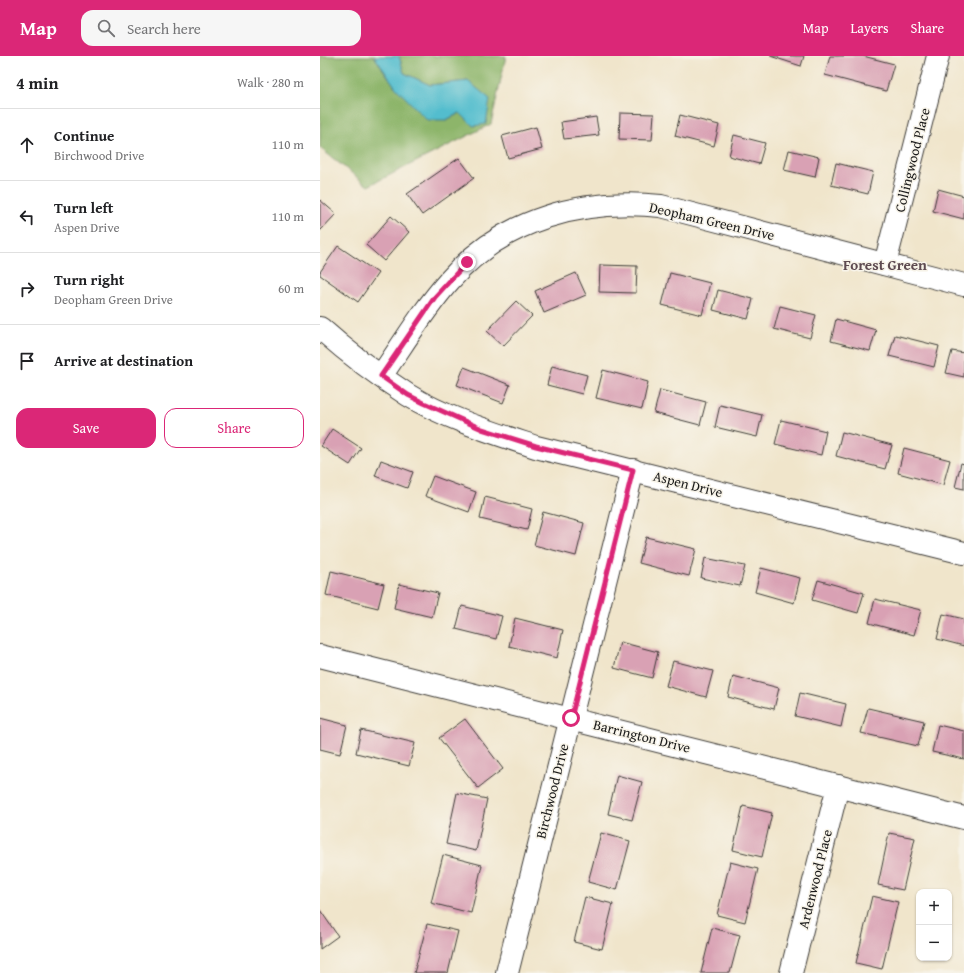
<!DOCTYPE html>
<meta charset="utf-8">
<style>
:root{--surface:#fff;--page:#f6f6f6;--text:#202124;--muted:#757577;--line:#e0e0e0;--accent:#db2777}
body{margin:0;font-family:"Gentium Book Plus",serif;background:var(--page);color:var(--text)}
.controls{position:absolute;right:12px;bottom:12px;display:grid;overflow:hidden;border-radius:8px;box-shadow:0 1px 3px #0004}
.controls button{width:36px;height:36px;display:grid;place-items:center;padding:0;border:0;border-bottom:1px solid var(--line);background:var(--surface);color:var(--text);font:20px sans-serif}
.stop{position:absolute;width:12px;height:12px;margin:-9px;border:3px solid #db2777;border-radius:50%;background:#fff}
.stop.end{background:#db2777;border-color:#fff;box-shadow:0 1px 4px #0008}
.list{margin:0;padding:0;list-style:none}
h2{display:flex;justify-content:space-between;align-items:center;height:52px;margin:0;padding:0 16px;font-size:17px}
h2 small{font-size:13px;font-weight:400;color:var(--muted)}
.list li{display:grid;grid-template-columns:26px 1fr auto;gap:12px;align-items:center;box-sizing:border-box;height:72px;padding:0 16px;border-top:1px solid var(--line)}
.list b{display:block;font-size:15px;white-space:nowrap}
.list p{margin:0;font-size:13px;white-space:nowrap;color:var(--muted)}
.list em{font-size:13px;font-style:normal;color:var(--muted)}
.actions{display:flex;gap:8px;padding:12px 16px}
.actions a{flex:1;padding:9px 0;border:1px solid var(--accent);border-radius:12px;text-align:center;font-size:14px;color:var(--accent)}
.actions .main{background:var(--accent);color:#fff}
.icon{flex:none;width:22px;height:22px;fill:none;stroke:currentColor;stroke-width:2;stroke-linecap:round;stroke-linejoin:round}
.map{position:relative;flex:none;width:644px;height:917px;overflow:hidden}
header{display:flex;align-items:center;gap:24px;box-sizing:border-box;height:56px;padding:0 20px;background:var(--accent);color:#fff}
header strong{font-size:19px}
nav{display:flex;gap:22px;margin-inline-start:auto;font-size:14px}
.search{width:280px;height:36px;background:var(--page);display:flex;align-items:center;gap:10px;box-sizing:border-box;padding:0 14px;border-radius:12px;color:var(--muted);font-size:15px}
main{display:flex}
aside{flex:1;background:var(--surface)}
.map>svg:first-child{display:block}
</style>
<header>
<strong>Map</strong>
<div class="search"><svg class="icon" aria-label="search" viewBox="0 0 24 24"><circle cx="10" cy="10" r="6"/><path d="M15 15l6 6"/></svg>Search here</div>
<nav><a>Map</a><a>Layers</a><a>Share</a></nav>
</header>
<main>
<aside>
<h2>4 min<small>Walk · 280 m</small></h2>
<ul class="list">
<li><svg class="icon" aria-label="ahead" viewBox="0 0 24 24"><path d="M12 20V5M6 11l6-6 6 6"/></svg><div><b>Continue</b><p>Birchwood Drive</p></div><em>110 m</em></li>
<li><svg class="icon" aria-label="left" viewBox="0 0 24 24"><path d="M17 20v-9H6M10 6l-5 5 5 5"/></svg><div><b>Turn left</b><p>Aspen Drive</p></div><em>110 m</em></li>
<li><svg class="icon" aria-label="right" viewBox="0 0 24 24"><path d="M7 20v-9h11M14 6l5 5-5 5"/></svg><div><b>Turn right</b><p>Deopham Green Drive</p></div><em>60 m</em></li>
<li><svg class="icon" aria-label="arrive" viewBox="0 0 24 24"><path d="M6 21V4h12l-3 4 3 4H6"/></svg><div><b>Arrive at destination</b></div></li>
</ul>
<div class="actions"><a class="main">Save</a><a>Share</a></div>
</aside>
<div class="map">
<svg width="644" height="917" viewBox="0 0 644 917">
<rect width="100%" height="100%" fill="#f7f3e8"/>
<filter id="ink" filterUnits="userSpaceOnUse"><feTurbulence type="fractalNoise" baseFrequency=".025" numOctaves="2"/><feDisplacementMap in="SourceGraphic" scale="8" xChannelSelector="R" yChannelSelector="G"/><feConvolveMatrix kernelMatrix="1 2 1 2 8 2 1 2 1" color-interpolation-filters="sRGB"/></filter>
<filter id="wash" filterUnits="userSpaceOnUse"><feTurbulence type="fractalNoise" baseFrequency=".012" numOctaves="4" result="noise"/><feDisplacementMap in="SourceGraphic" scale="16" xChannelSelector="R" yChannelSelector="G"/><feGaussianBlur stdDeviation="0.9" result="paint"/><feColorMatrix in="noise" values="0 0 0 0 0 0 0 0 0 0 0 0 0 0 0 0 0 1.4 0 .05"/><feComposite in="paint" operator="in"/></filter>
<g filter="url(#wash)">
<rect width="100%" height="100%" fill="#f0e5cb"/>
<path fill="#8db56b" stroke="#546844" d="M 0,0 L 54,0 L 76,32 L 126,64 L 140,57 L 148,25 L 110,29 L 84,17 L 79,0 L 186,0 L 171,68 L 48,130 L 0,92 Z"/>
<path fill="#52bdce" stroke="#376c75" d="M 54,0 L 79,0 L 84,17 L 110,29 L 148,25 L 170,43 L 166,68 L 153,70 L 140,57 L 126,64 L 107,64 L 76,32 Z"/>
<g id="blocks">
<g fill="#d9a1b4">
<path d="M 450,0 L 484,0 L 481,10 Z"/>
<path d="M 510,0 L 543,0 L 574,8 L 566,35 L 505,19 Z"/>
<path d="M 300,57 L 334,58 L 332,84 L 299,83 Z"/>
<path d="M 360,59 L 399,69 L 394,90 L 355,80 Z"/>
<path d="M 276,61 L 279,79 L 244,83 L 241,66 Z"/>
<path d="M 216,71 L 222,93 L 188,102 L 182,80 Z"/>
<path d="M 414,79 L 445,87 L 439,108 L 409,100 Z"/>
<path d="M 469,94 L 499,101 L 495,121 L 464,114 Z"/>
<path d="M 139,102 L 154,122 L 102,159 L 87,138 Z"/>
<path d="M 516,107 L 553,116 L 548,138 L 511,129 Z"/>
<path d="M 618,133 L 644,140 L 644,163 L 613,155 Z"/>
<path d="M 0,144 L 16,158 L 0,175 Z"/>
<path d="M 71,160 L 89,176 L 64,205 L 46,189 Z"/>
<path d="M 18,190 L 58,217 L 38,246 L 0,219 L 0,216 Z"/>
<path d="M 280,209 L 317,210 L 316,237 L 279,236 Z"/>
<path d="M 256,217 L 266,239 L 224,257 L 215,235 Z"/>
<path d="M 350,217 L 390,227 L 382,259 L 342,249 Z"/>
<path d="M 398,234 L 433,243 L 428,263 L 393,254 Z"/>
<path d="M 196,245 L 212,260 L 183,290 L 167,275 Z"/>
<path d="M 460,250 L 496,259 L 490,282 L 454,273 Z"/>
<path d="M 516,263 L 556,274 L 550,295 L 511,285 Z"/>
<path d="M 575,279 L 619,290 L 614,311 L 569,300 Z"/>
<path d="M 632,295 L 644,297 L 644,321 L 626,317 Z"/>
<path d="M 232,310 L 267,319 L 262,338 L 227,329 Z"/>
<path d="M 144,311 L 190,329 L 183,347 L 137,329 Z"/>
<path d="M 283,314 L 328,326 L 322,353 L 276,342 Z"/>
<path d="M 340,334 L 386,346 L 380,369 L 334,357 Z"/>
<path d="M 400,349 L 442,359 L 437,381 L 395,371 Z"/>
<path d="M 461,364 L 506,375 L 501,399 L 455,388 Z"/>
<path d="M 12,373 L 41,392 L 30,409 L 1,390 Z"/>
<path d="M 522,376 L 572,389 L 565,413 L 516,400 Z"/>
<path d="M 584,392 L 630,404 L 623,429 L 578,417 Z"/>
<path d="M 61,404 L 93,416 L 87,432 L 55,420 Z"/>
<path d="M 641,407 L 644,408 L 644,433 L 635,431 Z"/>
<path d="M 113,420 L 156,436 L 149,456 L 105,440 Z"/>
<path d="M 165,441 L 212,453 L 207,474 L 160,463 Z"/>
<path d="M 223,456 L 264,467 L 256,500 L 214,489 Z"/>
<path d="M 326,481 L 376,493 L 369,520 L 319,507 Z"/>
<path d="M 385,502 L 425,510 L 420,530 L 381,522 Z"/>
<path d="M 441,512 L 480,522 L 474,547 L 435,536 Z"/>
<path d="M 11,515 L 64,528 L 58,552 L 6,539 Z"/>
<path d="M 498,524 L 544,537 L 538,557 L 492,544 Z"/>
<path d="M 79,528 L 118,537 L 112,561 L 74,552 Z"/>
<path d="M 555,543 L 601,554 L 594,579 L 549,567 Z"/>
<path d="M 142,550 L 182,560 L 176,583 L 136,573 Z"/>
<path d="M 623,558 L 644,563 L 644,590 L 617,583 Z"/>
<path d="M 195,562 L 243,574 L 237,602 L 189,590 Z"/>
<path d="M 300,586 L 338,596 L 332,622 L 294,612 Z"/>
<path d="M 353,605 L 393,615 L 386,641 L 346,630 Z"/>
<path d="M 413,620 L 459,632 L 454,653 L 408,641 Z"/>
<path d="M 480,637 L 526,648 L 521,671 L 475,660 Z"/>
<path d="M 548,652 L 604,665 L 598,690 L 541,677 Z"/>
<path d="M 0,662 L 27,669 L 20,698 L 0,693 Z"/>
<path d="M 145,663 L 183,713 L 158,732 L 119,682 Z"/>
<path d="M 618,669 L 644,675 L 644,703 L 612,696 Z"/>
<path d="M 41,674 L 95,687 L 89,710 L 36,697 Z"/>
<path d="M 297,719 L 322,726 L 312,764 L 288,758 Z"/>
<path d="M 137,737 L 167,743 L 156,795 L 126,788 Z"/>
<path d="M 423,750 L 452,757 L 442,801 L 413,794 Z"/>
<path d="M 281,777 L 310,785 L 297,834 L 268,826 Z"/>
<path d="M 569,777 L 595,782 L 583,834 L 558,829 Z"/>
<path d="M 123,799 L 162,809 L 151,857 L 111,847 Z"/>
<path d="M 410,806 L 438,813 L 425,866 L 397,859 Z"/>
<path d="M 552,840 L 578,846 L 562,913 L 536,907 Z"/>
<path d="M 265,841 L 293,848 L 282,893 L 254,886 Z"/>
<path d="M 0,854 L 18,880 L 0,893 Z"/>
<path d="M 107,868 L 138,875 L 128,917 L 94,917 Z"/>
<path d="M 392,872 L 420,879 L 410,917 L 381,917 Z"/>
</g>
</g>
</g>
<g filter="url(#ink)">
<use href="#blocks" fill-opacity="0" stroke="#3c3a36" stroke-width="1"/>
<g fill="none" stroke-linecap="round" stroke-linejoin="round">
<g stroke="#3c3a36" stroke-width="24">
<g id="minor">
<path d="M 565,208 L 618,0"/>
<path d="M 0,272 C 28,297 57,319 88,339 C 125,362 174,377 216,391 L 644,497"/>
<path d="M 61,320 C 83,288 104,253 130,224 C 183,163 262,142 341,150 L 644,229"/>
<path d="M 0,600 L 644,762"/>
<path d="M 187,917 L 313,414"/>
<path d="M 471,917 L 518,730"/>
</g>
</g>
<use href="#minor" stroke="#fff" stroke-width="22"/>
</g>
</g>
<g fill="none" stroke-linecap="round" stroke-linejoin="round" filter="url(#ink)">
<path stroke="#db2777" stroke-width="5" d="M 147,206 L 115,241 L 61,320 L 88,339 L 104,347 L 162,373 L 216,390 L 313,414 L 251,662"/>
</g>
<g text-anchor="middle" stroke-width="3" stroke-linejoin="round" paint-order="stroke">
<g font-size="14" fill="#1c1c1c" stroke="#f7f3e8">
<text transform="translate(592 104) rotate(-76)" y="5">Collingwood Place</text>
<text transform="translate(392 165) rotate(13)" y="5">Deopham Green Drive</text>
<text transform="translate(368 428) rotate(14)" y="5">Aspen Drive</text>
<text transform="translate(322 680) rotate(14)" y="5">Barrington Drive</text>
<text transform="translate(232 735) rotate(-76)" y="5">Birchwood Drive</text>
<text transform="translate(495 823) rotate(-76)" y="5">Ardenwood Place</text>
</g>
<g font-size="15" font-weight="bold" fill="#5e4b51" stroke="#f7f3e8">
<text x="565" y="214">Forest Green</text>
</g>
</g>
</svg>
<div class="controls">
<button>+</button>
<button>−</button>
</div>
<div class="stop" style="left:251px;top:662px"></div>
<div class="stop end" style="left:147px;top:206px"></div>
</div>
</main>
